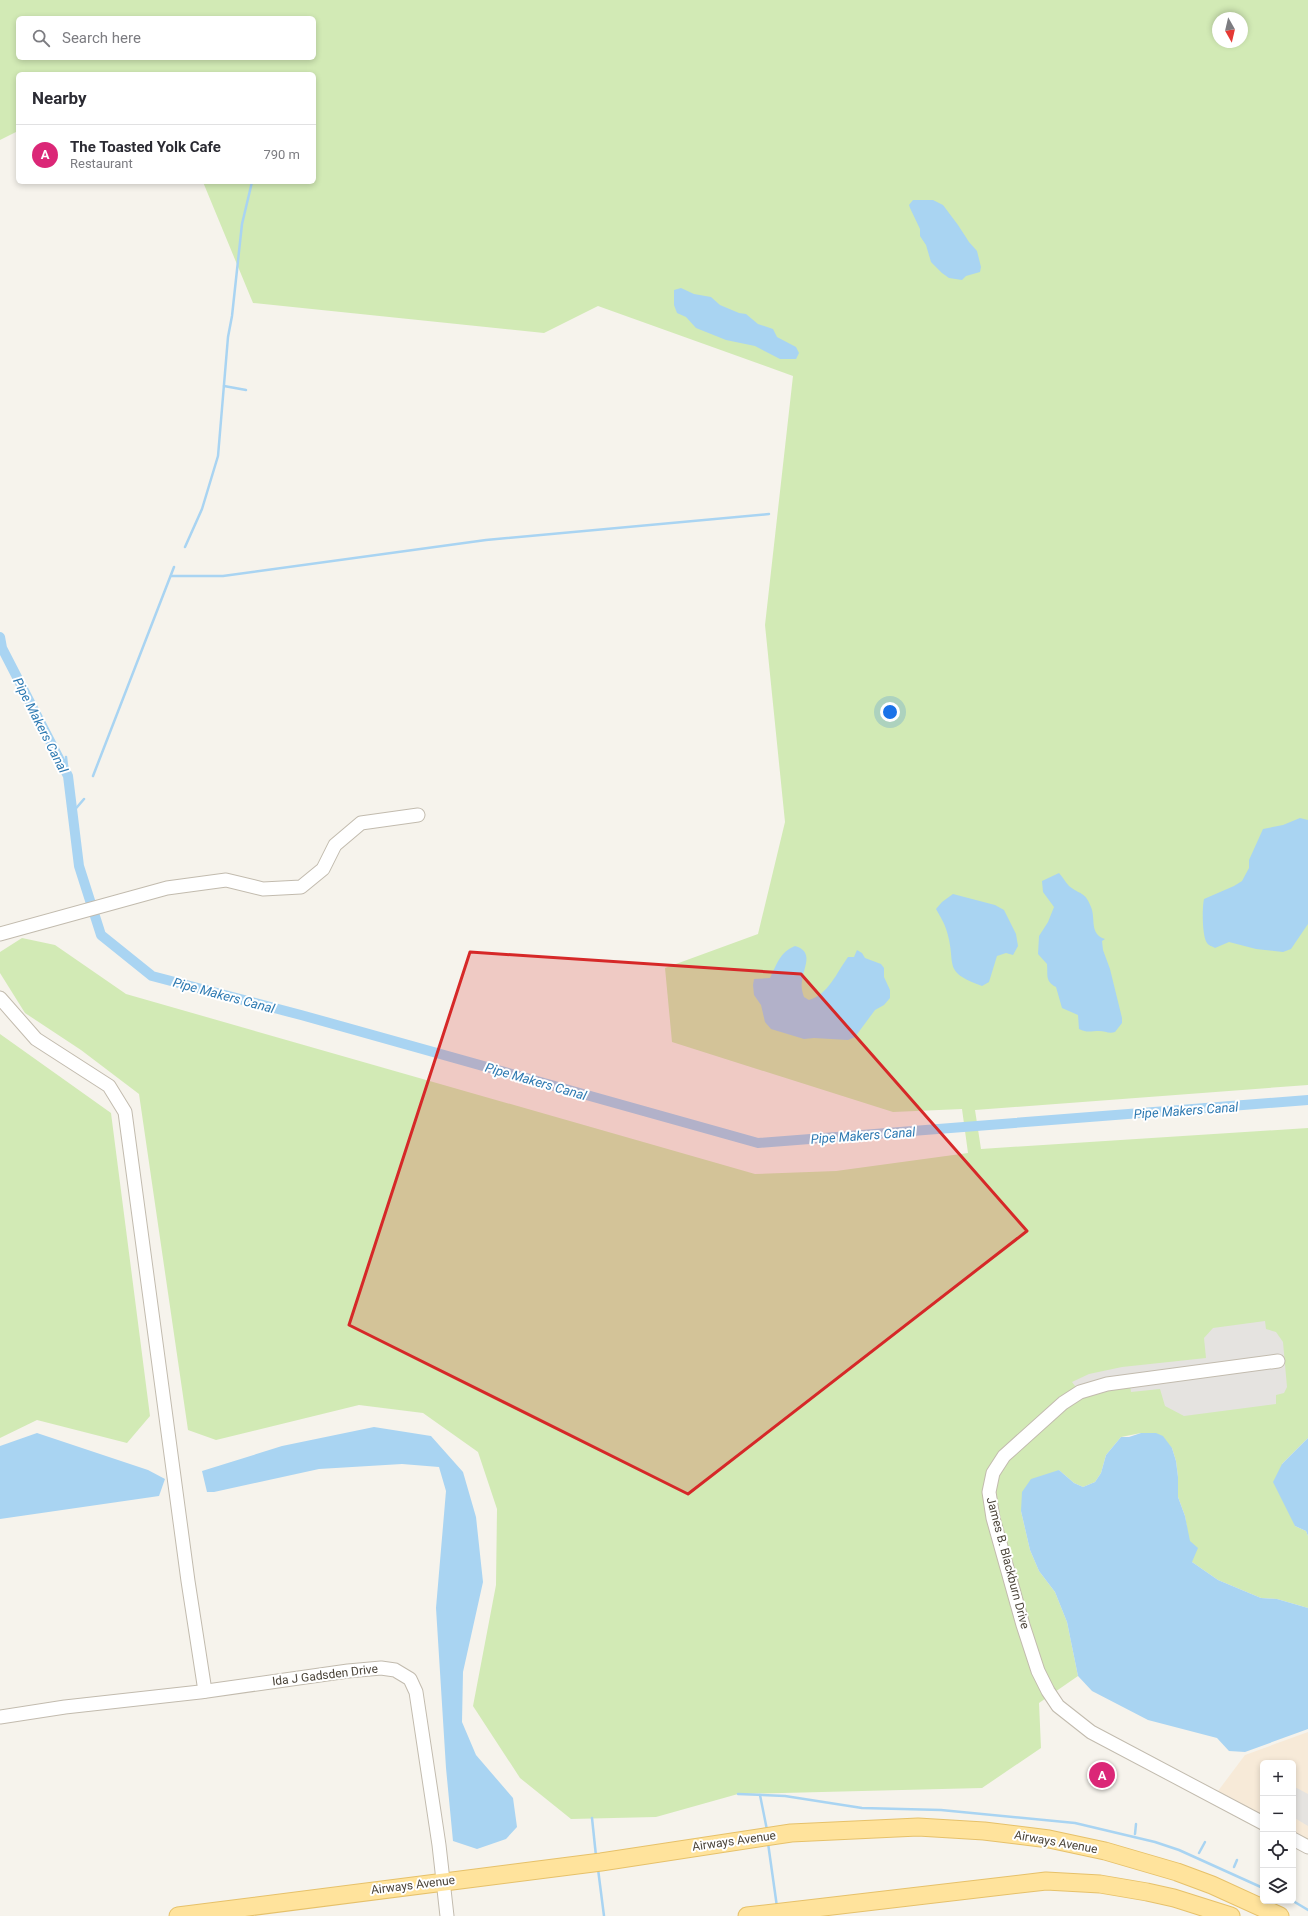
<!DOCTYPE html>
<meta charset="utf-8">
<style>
:root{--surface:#fff;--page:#f7f7f7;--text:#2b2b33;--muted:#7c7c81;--line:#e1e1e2;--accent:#db2777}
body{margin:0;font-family:Roboto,sans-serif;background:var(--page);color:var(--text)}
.controls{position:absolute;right:12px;bottom:12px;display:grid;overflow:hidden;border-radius:6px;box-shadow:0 2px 6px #0003}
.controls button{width:36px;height:36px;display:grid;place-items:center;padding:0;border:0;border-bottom:1px solid var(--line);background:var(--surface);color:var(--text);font:20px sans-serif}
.compass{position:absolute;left:1212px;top:12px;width:36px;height:36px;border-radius:50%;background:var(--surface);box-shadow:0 2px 6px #0003;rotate:172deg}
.you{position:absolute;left:890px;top:712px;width:14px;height:14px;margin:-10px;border:3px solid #fff;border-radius:50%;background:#1a73e8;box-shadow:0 0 0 6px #1a73e833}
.badge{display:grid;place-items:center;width:26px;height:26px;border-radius:50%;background:var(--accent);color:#fff;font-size:13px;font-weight:700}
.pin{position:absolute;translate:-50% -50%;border:2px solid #fff;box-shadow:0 1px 4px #0006}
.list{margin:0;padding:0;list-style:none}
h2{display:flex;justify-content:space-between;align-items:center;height:52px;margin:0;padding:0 16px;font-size:17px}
h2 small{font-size:13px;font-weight:400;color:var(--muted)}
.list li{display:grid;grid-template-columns:26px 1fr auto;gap:12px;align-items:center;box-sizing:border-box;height:60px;padding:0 16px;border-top:1px solid var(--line)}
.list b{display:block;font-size:15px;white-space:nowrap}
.list p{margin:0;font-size:13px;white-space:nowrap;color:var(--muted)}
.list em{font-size:13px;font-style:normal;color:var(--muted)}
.icon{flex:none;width:22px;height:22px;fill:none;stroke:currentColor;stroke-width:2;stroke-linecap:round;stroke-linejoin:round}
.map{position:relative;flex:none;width:1308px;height:1916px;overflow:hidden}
.search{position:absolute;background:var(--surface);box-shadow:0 2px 6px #0003;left:16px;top:16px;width:300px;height:44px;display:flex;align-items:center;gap:10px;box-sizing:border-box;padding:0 14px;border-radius:6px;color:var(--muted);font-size:15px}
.panel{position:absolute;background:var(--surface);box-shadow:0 2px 6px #0003;left:16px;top:72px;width:300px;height:112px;border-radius:6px}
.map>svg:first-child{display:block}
</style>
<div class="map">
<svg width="1308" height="1916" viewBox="0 0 1308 1916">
<rect width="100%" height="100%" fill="#f6f3ec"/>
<path fill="#f7ead8" d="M 1308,1732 L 1308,1847 L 1293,1839 L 1293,1763 L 1263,1763 L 1263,1822 L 1215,1795 L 1245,1755 Z"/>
<g fill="#d2eab5" fill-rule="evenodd">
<path d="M 0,0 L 1308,0 L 1308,1085 L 975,1110 L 981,1149 L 1308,1128 L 1308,1438 L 1282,1464 L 1295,1526 L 1306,1531 L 1308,1536 L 1308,1608 L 1277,1599 L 1261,1598 L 1218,1580 L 1192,1562 L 1185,1516 L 1178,1497 L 1178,1477 L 1176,1461 L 1172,1448 L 1141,1433 L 1121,1437 L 1106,1455 L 1101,1473 L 1095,1482 L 1083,1487 L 1074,1483 L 1059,1470 L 1021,1511 L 1030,1550 L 1039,1571 L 1055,1592 L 1067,1622 L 1078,1676 L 1039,1703 L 1041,1748 L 982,1788 L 738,1794 L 656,1817 L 571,1819 L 520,1778 L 473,1706 L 496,1585 L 497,1509 L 478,1452 L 423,1413 L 359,1405 L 216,1440 L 188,1430 L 139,1094 L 81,1050 L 25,1013 L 0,973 L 0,952 L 22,938 L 55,945 L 126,994 L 755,1174 L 836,1171 L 968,1153 L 962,1109 L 893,1112 L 672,1042 L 665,968 L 758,934 L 785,822 L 765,625 L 793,376 L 598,306 L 544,333 L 253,303 L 203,182 L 314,182 L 314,74 L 18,74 L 18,131 L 0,140 ZM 18,18 L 314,18 L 314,58 L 18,58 ZM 1218,18 L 1242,18 L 1242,42 L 1218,42 Z"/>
<path d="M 0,1034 L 111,1113 L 150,1416 L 127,1443 L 37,1420 L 0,1438 Z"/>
</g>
<g fill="#e5e3e0">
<path d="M 1265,1321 L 1266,1329 L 1276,1332 L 1283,1342 L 1287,1387 L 1284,1393 L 1276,1395 L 1276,1404 L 1184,1416 L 1165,1406 L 1160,1389 L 1131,1392 L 1130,1385 L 1084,1398 L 1072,1382 L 1089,1374 L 1122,1367 L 1206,1358 L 1204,1338 L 1213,1328 Z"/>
<path d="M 1293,1786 L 1308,1794 L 1308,1826 L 1293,1817 Z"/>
</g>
<g fill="#a9d4f2">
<path d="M 913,200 L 933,200 L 943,205 L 958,225 L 969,242 L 977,251 L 981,267 L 980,272 L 966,276 L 962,280 L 949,278 L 942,273 L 931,262 L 926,245 L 920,236 L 920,229 L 910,208 L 909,205 Z"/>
<path d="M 681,288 L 694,294 L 711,297 L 720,305 L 739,313 L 746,314 L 758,324 L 773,329 L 777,337 L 796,347 L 799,353 L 796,359 L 780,359 L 755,346 L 726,340 L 696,328 L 686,317 L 677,313 L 674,305 L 674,290 Z"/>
<path d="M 1300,818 L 1308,820 L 1308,924 L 1291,949 L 1283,952 L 1256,949 L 1229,942 L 1215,948 C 1212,946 1209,946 1207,943 C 1202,936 1202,908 1204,899 L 1234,886 L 1242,881 L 1249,868 L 1249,860 L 1263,829 L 1283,825 Z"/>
<path d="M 1059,873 C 1063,877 1065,882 1069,886 C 1080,895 1085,891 1091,907 C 1096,919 1089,934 1105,939 L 1102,941 L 1103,950 L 1110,969 L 1122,1018 L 1122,1023 L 1115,1032 C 1109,1034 1105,1031 1099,1031 C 1091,1031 1087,1033 1079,1029 L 1078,1015 L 1062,1008 L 1056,987 C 1045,981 1048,976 1047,964 L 1038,954 L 1039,936 L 1048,922 L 1054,907 L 1043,892 L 1042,881 Z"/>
<path d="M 953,894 L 995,905 L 1004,910 L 1016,934 L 1018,946 L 1013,955 L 1006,953 L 997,956 L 989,982 L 982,986 C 941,971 957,965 947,932 C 945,924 940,916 936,909 L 942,902 Z"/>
<path d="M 795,946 C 815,952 803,968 802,981 C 801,987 802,991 804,997 L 809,1000 C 828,995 837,972 848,957 L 854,957 L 857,950 L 862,953 L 865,958 L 881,964 L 884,968 L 884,977 L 890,990 L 890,998 L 884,1005 L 875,1010 L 855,1037 L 848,1040 L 814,1038 L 804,1039 L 771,1029 L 765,1022 L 761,1005 L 754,995 L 753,985 L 754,979 L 770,978 C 777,964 780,952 795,946 Z"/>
<path d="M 374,1427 L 431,1436 L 463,1472 L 476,1517 L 483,1582 L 463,1672 L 462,1722 L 476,1755 L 513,1798 L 517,1827 L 506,1839 L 477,1849 L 453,1841 L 446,1768 L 436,1608 L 446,1491 L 439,1467 L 402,1464 L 319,1469 L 214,1492 L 207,1492 L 202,1471 L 282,1446 Z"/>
<path d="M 37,1433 L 148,1470 L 165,1479 L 159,1496 L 0,1519 L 0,1446 Z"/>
<path d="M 1141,1433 L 1156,1433 L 1163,1436 L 1172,1448 L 1176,1461 L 1178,1477 L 1178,1497 L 1185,1516 L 1190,1541 L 1198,1548 L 1192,1562 L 1218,1580 L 1261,1598 L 1277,1599 L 1308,1608 L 1308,1729 L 1245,1752 L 1229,1751 L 1217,1738 L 1148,1720 L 1092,1691 L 1078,1676 L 1067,1622 L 1055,1592 L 1039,1571 L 1030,1550 L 1021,1511 L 1022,1492 L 1031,1479 L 1059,1470 L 1074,1483 L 1083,1487 L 1095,1482 L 1101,1473 L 1106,1455 L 1121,1437 L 1129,1437 Z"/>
<path d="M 1308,1438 L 1308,1536 L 1306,1531 L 1295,1526 L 1273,1482 L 1282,1464 Z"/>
</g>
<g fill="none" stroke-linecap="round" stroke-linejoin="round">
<g stroke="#a9d4f2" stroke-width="2.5">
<path d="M 224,386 L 246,390"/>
<path d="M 185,547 L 202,509 L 218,456 L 228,337 L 232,316 L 242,224 L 252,182"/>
<path d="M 171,576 L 223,576 L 486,540 L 769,514"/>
<path d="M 66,757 L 72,813 L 84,799"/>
<path d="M 93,776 L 174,567"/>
<path d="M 738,1794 L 785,1796 L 862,1808 L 941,1810 L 1075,1823 L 1155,1842 L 1179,1850 L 1263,1888"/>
<path d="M 760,1795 L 767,1830"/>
<path d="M 592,1818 L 596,1856"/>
<path d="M 1135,1834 L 1136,1824"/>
<path d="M 768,1843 L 777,1907"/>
<path d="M 1199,1853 L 1205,1842"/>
<path d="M 1234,1867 L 1237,1860"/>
<path d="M 598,1869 L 604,1916"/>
<path d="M 1293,1901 L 1308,1910"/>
</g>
<path stroke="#a9d4f2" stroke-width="10" d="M 0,637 L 2,648 L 68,776 L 79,866 L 101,935 L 152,976 L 301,1015 L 758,1143 L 1308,1100"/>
<g stroke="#c2bbae" stroke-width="15">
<g id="minor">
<path d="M 0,934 L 167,888 L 226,880 L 263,889 L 301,887 L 323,869 L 335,845 L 361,823 L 418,815"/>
<path d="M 0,998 L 36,1039 L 109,1086 L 125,1112 L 188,1581 L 205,1691"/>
<path d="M 0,1717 L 65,1707 L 200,1692 L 348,1671 L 381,1668 L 395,1670 L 410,1679 L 416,1692 L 439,1845 L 447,1916"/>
<path d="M 1263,1823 L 1091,1732 L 1058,1706 L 1048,1691 L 1038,1671 L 1023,1625 L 993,1518 L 989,1492 L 993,1473 L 1004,1456 L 1063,1403 L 1080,1392 L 1107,1384 L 1278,1361"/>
<path d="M 1293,1839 L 1308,1847"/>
</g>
</g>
<g stroke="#e6c16a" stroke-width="19">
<g id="major">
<path d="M 178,1916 L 601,1862 L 791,1833 L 918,1827 L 984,1831 L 1049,1839 L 1105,1851 L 1177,1872 L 1212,1885 L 1280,1916"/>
<path d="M 747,1916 L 1046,1881 L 1100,1884 L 1147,1892 L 1174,1898 L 1231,1916"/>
</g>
</g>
<use href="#minor" stroke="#fff" stroke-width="13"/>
<use href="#major" stroke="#ffe39c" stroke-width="17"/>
</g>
<path fill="#d62828" fill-opacity="0.2" stroke="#d62828" stroke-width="3" stroke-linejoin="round" d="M 470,952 L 801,974 L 1027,1231 L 688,1494 L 349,1325 Z"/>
<g text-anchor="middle" stroke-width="4" stroke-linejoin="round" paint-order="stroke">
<g font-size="12" fill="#4b4439" stroke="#fff">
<text transform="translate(1008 1563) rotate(75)" y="4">James B. Blackburn Drive</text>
<text transform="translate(325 1675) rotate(-7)" y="4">Ida J Gadsden Drive</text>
<text transform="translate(734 1841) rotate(-8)" y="4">Airways Avenue</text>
<text transform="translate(1056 1842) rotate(10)" y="4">Airways Avenue</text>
<text transform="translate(413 1885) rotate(-7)" y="4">Airways Avenue</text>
</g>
<g font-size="13" font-style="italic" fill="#2e7ab2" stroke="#fff">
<text transform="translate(41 725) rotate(63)" y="5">Pipe Makers Canal</text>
<text transform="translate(224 995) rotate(15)" y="5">Pipe Makers Canal</text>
<text transform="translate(536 1081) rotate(16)" y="5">Pipe Makers Canal</text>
<text transform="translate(1186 1110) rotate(-4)" y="5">Pipe Makers Canal</text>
<text transform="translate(863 1135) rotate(-4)" y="5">Pipe Makers Canal</text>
</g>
</g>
</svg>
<div class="controls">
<button>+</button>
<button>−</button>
<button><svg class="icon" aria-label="locate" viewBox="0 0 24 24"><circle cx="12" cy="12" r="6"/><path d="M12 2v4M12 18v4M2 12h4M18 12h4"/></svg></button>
<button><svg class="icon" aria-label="layers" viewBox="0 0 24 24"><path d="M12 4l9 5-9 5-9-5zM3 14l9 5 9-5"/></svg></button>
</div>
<svg class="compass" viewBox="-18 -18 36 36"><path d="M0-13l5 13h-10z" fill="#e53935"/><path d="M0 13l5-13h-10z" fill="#7c7c81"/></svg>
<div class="you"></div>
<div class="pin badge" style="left:1102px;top:1775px">A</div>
<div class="search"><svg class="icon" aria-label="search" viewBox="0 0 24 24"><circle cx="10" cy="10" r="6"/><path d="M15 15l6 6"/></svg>Search here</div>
<section class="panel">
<h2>Nearby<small></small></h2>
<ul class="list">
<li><span class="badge">A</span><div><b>The Toasted Yolk Cafe</b><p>Restaurant</p></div><em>790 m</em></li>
</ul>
</section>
</div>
